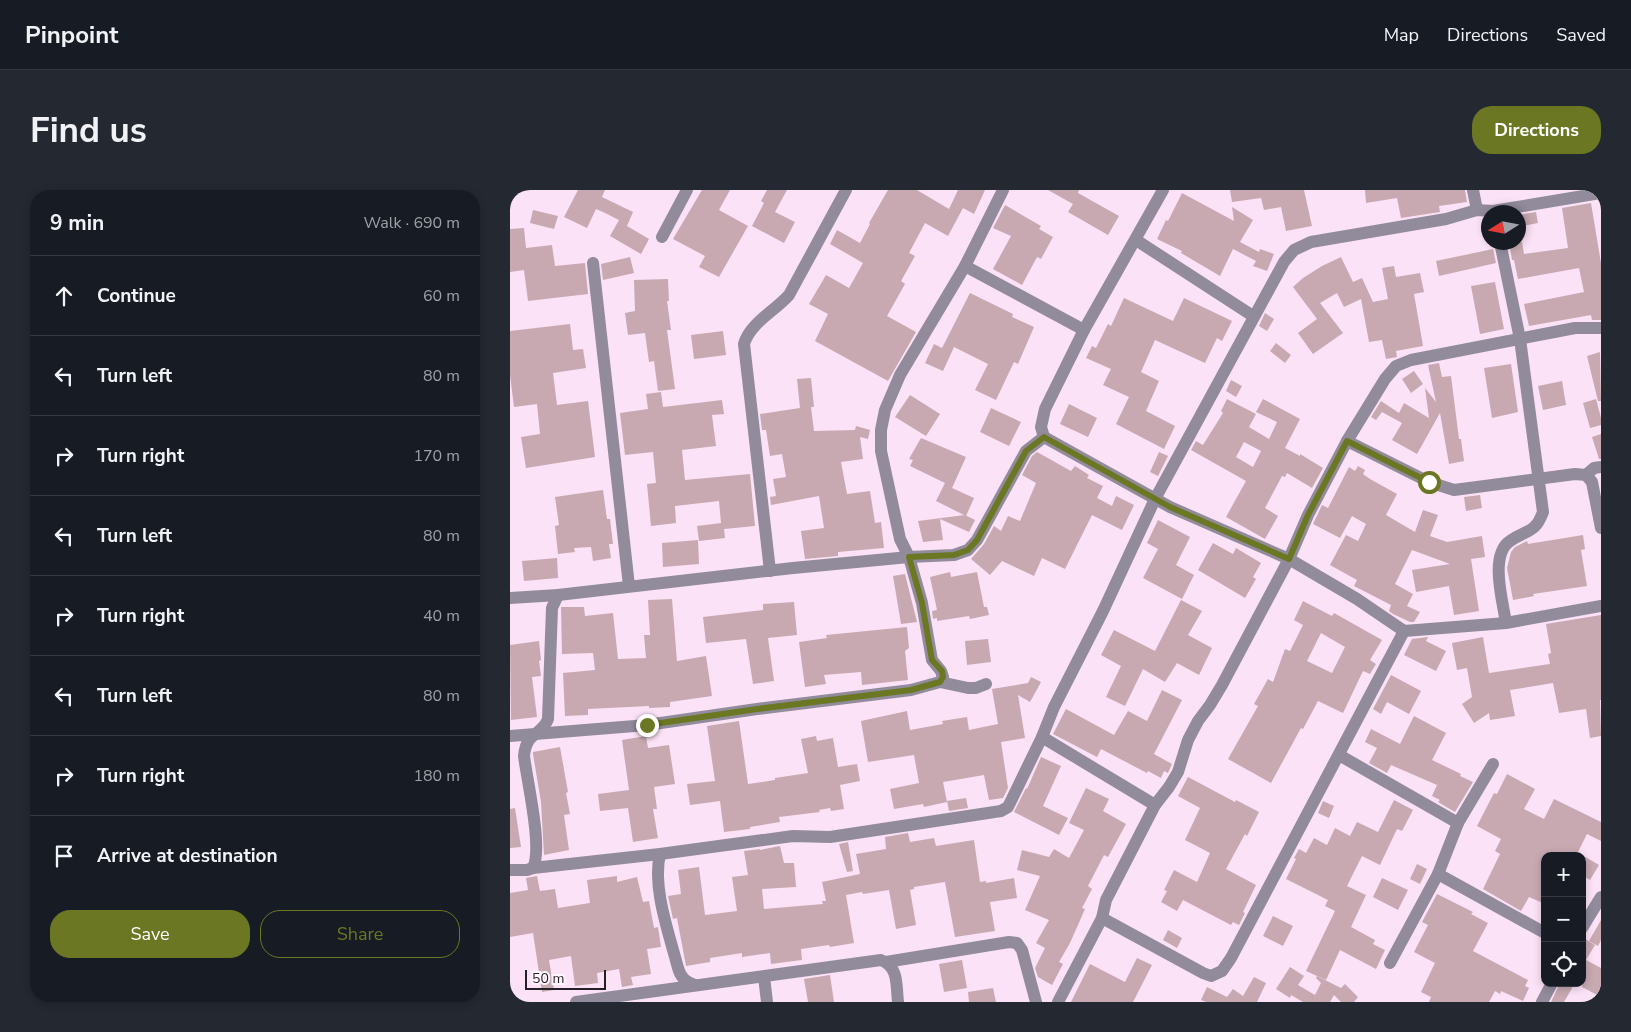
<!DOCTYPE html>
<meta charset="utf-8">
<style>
:root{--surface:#171b24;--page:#242831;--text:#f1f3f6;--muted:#9ea1a6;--line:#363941;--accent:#6b7722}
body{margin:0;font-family:"Nunito Sans",sans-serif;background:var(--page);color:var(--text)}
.controls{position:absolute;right:15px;bottom:15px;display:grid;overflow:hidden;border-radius:10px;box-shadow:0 2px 8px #0003}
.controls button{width:45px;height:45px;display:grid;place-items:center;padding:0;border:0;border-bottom:1px solid var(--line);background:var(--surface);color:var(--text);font:25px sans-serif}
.compass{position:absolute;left:971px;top:15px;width:45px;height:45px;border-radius:50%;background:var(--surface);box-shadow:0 2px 8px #0003;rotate:259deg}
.scale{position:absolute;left:15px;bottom:12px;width:81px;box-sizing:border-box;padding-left:5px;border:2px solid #271f26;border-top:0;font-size:14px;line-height:18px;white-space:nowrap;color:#271f26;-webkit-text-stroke:4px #fff5fd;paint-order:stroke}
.stop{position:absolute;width:15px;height:15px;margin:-11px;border:4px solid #6b7722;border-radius:50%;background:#fff}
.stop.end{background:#6b7722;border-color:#fff;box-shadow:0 1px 5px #0008}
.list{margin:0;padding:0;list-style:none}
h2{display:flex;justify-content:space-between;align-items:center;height:65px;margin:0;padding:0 20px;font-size:21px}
h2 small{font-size:16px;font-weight:400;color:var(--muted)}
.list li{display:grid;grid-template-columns:32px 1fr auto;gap:15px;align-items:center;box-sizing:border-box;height:80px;padding:0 20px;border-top:1px solid var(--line)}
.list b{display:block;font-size:19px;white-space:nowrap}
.list em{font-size:16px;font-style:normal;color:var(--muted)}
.actions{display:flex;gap:10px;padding:15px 20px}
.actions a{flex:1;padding:11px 0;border:1px solid var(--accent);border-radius:20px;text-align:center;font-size:18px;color:var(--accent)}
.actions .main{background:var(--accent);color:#fff}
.icon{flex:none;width:28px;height:28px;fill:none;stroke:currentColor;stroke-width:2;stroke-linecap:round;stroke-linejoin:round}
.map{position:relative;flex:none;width:1091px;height:812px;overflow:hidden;border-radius:20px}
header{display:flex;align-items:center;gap:30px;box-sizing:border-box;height:70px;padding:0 25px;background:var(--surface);border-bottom:1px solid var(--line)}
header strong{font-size:24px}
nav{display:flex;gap:28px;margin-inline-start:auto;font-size:18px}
.intro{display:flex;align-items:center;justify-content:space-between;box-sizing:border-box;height:120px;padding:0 30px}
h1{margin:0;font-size:35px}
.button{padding:12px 22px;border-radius:20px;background:var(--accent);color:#fff;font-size:18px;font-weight:700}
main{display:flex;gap:30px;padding:0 30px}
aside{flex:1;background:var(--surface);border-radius:20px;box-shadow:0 2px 8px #0003}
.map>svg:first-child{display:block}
</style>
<header>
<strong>Pinpoint</strong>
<nav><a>Map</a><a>Directions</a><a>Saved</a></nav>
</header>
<div class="intro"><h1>Find us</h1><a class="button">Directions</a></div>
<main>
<aside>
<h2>9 min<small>Walk · 690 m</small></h2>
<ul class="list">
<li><svg class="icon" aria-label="ahead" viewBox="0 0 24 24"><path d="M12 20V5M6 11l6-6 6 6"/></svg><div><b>Continue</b></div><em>60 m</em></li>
<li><svg class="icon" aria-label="left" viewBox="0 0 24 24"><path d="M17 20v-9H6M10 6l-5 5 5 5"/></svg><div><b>Turn left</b></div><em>80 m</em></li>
<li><svg class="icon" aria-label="right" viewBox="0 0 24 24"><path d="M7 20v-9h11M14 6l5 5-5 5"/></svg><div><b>Turn right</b></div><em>170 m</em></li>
<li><svg class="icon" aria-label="left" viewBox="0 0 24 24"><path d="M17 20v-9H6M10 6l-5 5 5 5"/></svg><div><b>Turn left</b></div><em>80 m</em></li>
<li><svg class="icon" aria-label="right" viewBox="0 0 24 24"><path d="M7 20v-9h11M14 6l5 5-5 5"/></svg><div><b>Turn right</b></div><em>40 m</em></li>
<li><svg class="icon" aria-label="left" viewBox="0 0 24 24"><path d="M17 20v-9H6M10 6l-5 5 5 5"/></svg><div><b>Turn left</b></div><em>80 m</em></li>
<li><svg class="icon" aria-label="right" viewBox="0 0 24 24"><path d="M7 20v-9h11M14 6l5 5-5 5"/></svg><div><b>Turn right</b></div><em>180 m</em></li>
<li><svg class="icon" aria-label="arrive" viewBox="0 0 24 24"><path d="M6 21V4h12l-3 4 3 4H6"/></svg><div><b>Arrive at destination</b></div></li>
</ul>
<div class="actions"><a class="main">Save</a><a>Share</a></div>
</aside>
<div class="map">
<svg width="1091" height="812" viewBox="0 0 1091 812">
<rect width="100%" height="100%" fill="#fbe2f6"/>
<g fill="#c8a9b1" fill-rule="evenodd">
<path d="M 68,0 L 95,0 L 92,7 L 123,22 L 117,36 L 139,49 L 131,64 L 100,46 L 109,30 L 93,22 L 86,19 L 77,38 L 54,27 Z"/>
<path d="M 192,0 L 220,0 L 209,20 L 238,36 L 209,87 L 189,77 L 195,66 L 163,49 Z"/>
<path d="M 257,0 L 277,0 L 265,22 L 285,32 L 274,53 L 242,36 L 254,13 L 251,11 Z"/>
<path d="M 378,0 L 407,0 L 439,19 L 448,0 L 475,0 L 464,24 L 453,18 L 438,46 L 415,33 L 399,63 L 405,66 L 391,91 L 395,94 L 377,126 L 406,142 L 378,191 L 305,151 L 318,124 L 299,114 L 316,85 L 339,98 L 353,73 L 320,54 L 327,40 L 350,53 L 360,34 L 359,33 Z"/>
<path d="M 538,0 L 569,0 L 568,3 L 609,26 L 598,45 L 558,22 L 563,14 Z"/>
<path d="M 720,0 L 794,0 L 802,36 L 776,41 L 771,17 L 754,20 L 751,8 L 722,12 Z"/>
<path d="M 855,0 L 955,0 L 957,12 L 929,16 L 930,22 L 891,28 L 887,8 L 856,13 Z"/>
<path d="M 672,3 L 724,31 L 722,17 L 743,30 L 730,52 L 749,62 L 750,59 L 764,64 L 757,81 L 743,76 L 746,71 L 723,59 L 710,86 L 671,63 L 672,61 L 647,49 L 656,30 L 658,31 Z"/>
<path d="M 1081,13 L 1091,73 L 1091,130 L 1082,130 L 1081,125 L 1019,136 L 1014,114 L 1074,102 L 1069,78 L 1008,89 L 1004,70 L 1002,70 L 999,52 L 1012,52 L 1014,64 L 1058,58 L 1052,18 Z"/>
<path d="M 495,15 L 531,36 L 529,39 L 543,47 L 531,69 L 527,67 L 512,95 L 483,79 L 501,46 L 483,38 Z"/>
<path d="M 23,20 L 48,26 L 44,39 L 20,33 Z"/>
<path d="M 1026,22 L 1028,33 L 1008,37 L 1008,25 Z"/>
<path d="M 14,38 L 16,58 L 42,55 L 45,76 L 75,73 L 78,104 L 18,111 L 14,80 L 0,82 L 0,39 Z"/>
<path d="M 983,59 L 986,73 L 929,86 L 926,71 Z"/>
<path d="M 120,67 L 124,83 L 93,90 L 91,74 Z"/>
<path d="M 831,67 L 843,92 L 852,88 L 863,112 L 878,109 L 872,78 L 884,76 L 886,87 L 910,83 L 914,102 L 904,104 L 913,156 L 886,161 L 887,167 L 876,169 L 872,150 L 859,152 L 851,109 L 834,117 L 827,103 L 810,113 L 833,143 L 803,164 L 788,143 L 807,129 L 783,97 L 793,88 L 812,76 Z"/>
<path d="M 158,89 L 159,111 L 157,111 L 161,140 L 157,140 L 165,199 L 148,201 L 144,171 L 139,172 L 135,143 L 118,145 L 115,123 L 125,121 L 124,90 Z"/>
<path d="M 985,92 L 994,139 L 970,144 L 961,96 Z"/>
<path d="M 460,103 L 503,124 L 502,127 L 524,137 L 508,174 L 504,172 L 486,210 L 465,200 L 478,174 L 444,157 L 433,181 L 415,173 L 424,154 L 432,158 Z"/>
<path d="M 614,108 L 663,131 L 674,108 L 722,131 L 712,151 L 707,148 L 695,173 L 645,150 L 631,182 L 649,191 L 636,221 L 665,236 L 654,259 L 606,234 L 619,207 L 593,195 L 601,179 L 576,168 L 582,156 L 586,158 L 598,134 L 601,136 Z"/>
<path d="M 755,123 L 764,129 L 757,141 L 749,136 Z"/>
<path d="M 60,134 L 63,160 L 73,159 L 76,178 L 43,183 L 47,215 L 78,211 L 85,267 L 16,278 L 11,247 L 30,244 L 27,214 L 4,217 L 0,185 L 0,141 Z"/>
<path d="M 213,141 L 216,165 L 184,169 L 181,145 Z"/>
<path d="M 766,153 L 781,165 L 775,173 L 760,161 Z"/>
<path d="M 1090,162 L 1091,211 L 1088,211 L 1077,166 Z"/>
<path d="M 929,173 L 932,187 L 941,186 L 949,249 L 951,249 L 954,271 L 939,274 L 930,223 L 907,264 L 882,250 L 892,233 L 872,222 L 866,230 L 861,227 L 871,211 L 889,223 L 894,213 L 919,228 L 915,198 L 926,212 L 918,175 Z"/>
<path d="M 1001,174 L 1008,222 L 982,228 L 974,178 Z"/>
<path d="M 904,181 L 913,194 L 901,203 L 892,189 Z"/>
<path d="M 301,188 L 304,217 L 301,217 L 304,241 L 345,240 L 346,236 L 360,240 L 358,249 L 350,247 L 353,269 L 331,272 L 337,304 L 360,301 L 365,333 L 371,332 L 374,358 L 328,362 L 328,366 L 295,369 L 291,341 L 314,338 L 309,306 L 261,315 L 260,307 L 266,306 L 263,289 L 276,287 L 272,264 L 260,266 L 256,240 L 252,240 L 250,224 L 290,218 L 287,189 Z"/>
<path d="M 721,190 L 732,196 L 726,207 L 716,201 Z"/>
<path d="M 1052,191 L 1056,215 L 1033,220 L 1028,196 Z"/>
<path d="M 151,202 L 153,217 L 212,210 L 214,224 L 202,225 L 206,256 L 172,260 L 175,290 L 240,284 L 245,336 L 214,339 L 215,348 L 189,351 L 187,336 L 211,333 L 209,311 L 165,316 L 166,333 L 141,336 L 137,294 L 146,293 L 143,262 L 115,265 L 110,223 L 138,219 L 136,204 Z"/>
<path d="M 400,205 L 430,224 L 416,246 L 385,227 Z"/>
<path d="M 717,209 L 746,224 L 739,237 L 759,249 L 767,232 L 746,222 L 753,209 L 790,229 L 775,258 L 790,266 L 790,264 L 813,278 L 802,298 L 777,283 L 775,287 L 772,286 L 755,318 L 768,326 L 755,349 L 716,327 L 736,291 L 681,260 L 686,251 L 693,255 L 713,223 L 711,221 ZM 734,252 L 751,261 L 743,277 L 726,267 Z"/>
<path d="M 1086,209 L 1091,228 L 1091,235 L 1080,238 L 1073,213 Z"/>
<path d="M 559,214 L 587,228 L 578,247 L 550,234 Z"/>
<path d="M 481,218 L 511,232 L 499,256 L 470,242 Z"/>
<path d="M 1091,244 L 1091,269 L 1089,269 L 1082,247 Z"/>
<path d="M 411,248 L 456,267 L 442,298 L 464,308 L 456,326 L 426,311 L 435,293 L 400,276 L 403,270 L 399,269 Z"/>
<path d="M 527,262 L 561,281 L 565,276 L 579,285 L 577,288 L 593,296 L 587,308 L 602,316 L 606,306 L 624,315 L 612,340 L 582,325 L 555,379 L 532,368 L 524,386 L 492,371 L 480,385 L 461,369 L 474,354 L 484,336 L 491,341 L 498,326 L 510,331 L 526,293 L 512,285 L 522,266 Z"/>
<path d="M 649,262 L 658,266 L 648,286 L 640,282 Z"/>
<path d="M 848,276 L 855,280 L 853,284 L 860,289 L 887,304 L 876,325 L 905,342 L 913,320 L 928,325 L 920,346 L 937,352 L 972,346 L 975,367 L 961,369 L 969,421 L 944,425 L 939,396 L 906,402 L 902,380 L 940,374 L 902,360 L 885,394 L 903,404 L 897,416 L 910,422 L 904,432 L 900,432 L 883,424 L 879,421 L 881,415 L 844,396 L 847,390 L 820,375 L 836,345 L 848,351 L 856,334 L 842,326 L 830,348 L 803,334 L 812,315 L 818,318 L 839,277 L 845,281 Z"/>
<path d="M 93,300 L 97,329 L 100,329 L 103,354 L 99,354 L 101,368 L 83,371 L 81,357 L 64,358 L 65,362 L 48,364 L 45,336 L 49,335 L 45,307 Z"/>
<path d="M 970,305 L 972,318 L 956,321 L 954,307 Z"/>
<path d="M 455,325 L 465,330 L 459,342 L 430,329 L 433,350 L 413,352 L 408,331 Z"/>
<path d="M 648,330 L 680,347 L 666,375 L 684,385 L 672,409 L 633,388 L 648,359 L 637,353 Z"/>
<path d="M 1073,345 L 1075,359 L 1071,360 L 1077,396 L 1023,404 L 1024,406 L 1003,410 L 997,378 L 1001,362 L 1005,357 L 1017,351 L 1018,354 Z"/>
<path d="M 188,350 L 189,374 L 153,377 L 152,353 Z"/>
<path d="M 703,353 L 723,364 L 726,358 L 751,373 L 743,387 L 746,389 L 735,408 L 688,380 Z"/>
<path d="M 47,368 L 48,388 L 14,391 L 12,371 Z"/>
<path d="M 440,382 L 441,387 L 467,382 L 474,417 L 477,417 L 479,425 L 460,429 L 459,426 L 427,431 L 427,428 L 423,429 L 422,421 L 427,420 L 420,387 Z"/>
<path d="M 395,384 L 407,432 L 391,434 L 383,386 Z"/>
<path d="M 162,409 L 167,471 L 196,466 L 202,506 L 160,512 L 160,517 L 139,518 L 139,516 L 78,519 L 78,525 L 55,526 L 53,483 L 85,480 L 83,463 L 52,464 L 51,417 L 74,417 L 75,426 L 103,423 L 108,469 L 136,468 L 134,445 L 140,445 L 138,410 Z"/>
<path d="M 671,410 L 692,421 L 678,445 L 702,458 L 689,485 L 667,473 L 655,492 L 633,479 L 615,516 L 596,507 L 611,476 L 591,465 L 604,440 L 645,461 Z"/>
<path d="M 793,411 L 822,426 L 824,423 L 872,450 L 860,470 L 866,474 L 860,484 L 853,481 L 833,523 L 808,511 L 793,539 L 791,538 L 761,593 L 718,569 L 748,516 L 744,514 L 758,489 L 763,492 L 775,459 L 780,461 L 793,435 L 784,430 ZM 811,443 L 835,457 L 822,483 L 797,471 Z"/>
<path d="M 284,412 L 287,445 L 258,448 L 264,491 L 243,494 L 236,449 L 196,453 L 193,427 L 253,420 L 253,414 Z"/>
<path d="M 1091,425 L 1091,510 L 1090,510 L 1091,546 L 1080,548 L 1076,519 L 1049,523 L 1043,493 L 1000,500 L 1005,526 L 980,530 L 979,523 L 964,533 L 952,514 L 962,507 L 957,478 L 947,480 L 942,453 L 973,447 L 979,483 L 1040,474 L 1038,464 L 1041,463 L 1036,434 Z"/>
<path d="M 397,437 L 399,458 L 395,461 L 398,490 L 352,495 L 351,482 L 314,485 L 316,494 L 295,497 L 289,452 L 317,448 L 316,445 Z"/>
<path d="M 918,447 L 916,451 L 936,461 L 926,481 L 894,465 L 902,449 Z"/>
<path d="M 478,449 L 481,472 L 457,475 L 455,451 Z"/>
<path d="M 29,451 L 31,470 L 29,471 L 31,486 L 22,487 L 27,527 L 1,530 L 0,455 Z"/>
<path d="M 881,485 L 911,501 L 899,524 L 877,512 L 871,524 L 863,519 Z"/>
<path d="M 521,487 L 531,492 L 520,512 L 508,505 L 515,548 L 491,552 L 498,598 L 493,608 L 479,610 L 474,585 L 433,592 L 437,612 L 414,617 L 413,614 L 384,619 L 380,599 L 409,593 L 404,565 L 358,572 L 351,531 L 397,521 L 400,540 L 433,534 L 432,531 L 457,527 L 459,540 L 488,534 L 482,499 L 518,493 Z"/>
<path d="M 652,500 L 672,510 L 644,564 L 662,574 L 658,583 L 654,581 L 651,588 L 638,581 L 637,583 L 591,559 L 587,567 L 543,544 L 556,519 L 604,545 L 618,521 L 637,531 Z"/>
<path d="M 904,526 L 936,543 L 922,570 L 951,584 L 950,586 L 963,592 L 945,622 L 928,612 L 930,610 L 922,606 L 927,595 L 881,575 L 877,583 L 859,573 L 867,558 L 855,552 L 861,539 L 890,554 Z"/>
<path d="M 229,531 L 238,594 L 265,590 L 265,588 L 298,583 L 291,549 L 306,546 L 307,551 L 323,548 L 328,577 L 347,574 L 350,591 L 330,595 L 334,619 L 321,621 L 320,618 L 309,620 L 310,622 L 269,627 L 270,632 L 240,637 L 240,639 L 214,642 L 210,611 L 180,615 L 177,594 L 205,591 L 197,536 Z"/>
<path d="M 136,546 L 138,558 L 159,555 L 165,594 L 144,597 L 147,619 L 143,619 L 148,648 L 123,652 L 118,618 L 90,621 L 88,604 L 119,600 L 112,550 Z"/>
<path d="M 50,557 L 58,602 L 56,603 L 60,624 L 54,625 L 59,660 L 34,665 L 31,612 L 23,564 L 23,562 Z"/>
<path d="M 531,567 L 551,576 L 533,616 L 558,628 L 549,645 L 504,622 L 516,598 L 517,599 Z"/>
<path d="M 997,584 L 1025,599 L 1014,619 L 1034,629 L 1044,609 L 1091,632 L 1091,651 L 1077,644 L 1066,666 L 1035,666 L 1035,714 L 1019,707 L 1011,721 L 973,699 L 990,664 L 985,661 L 991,649 L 967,636 L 984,603 L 987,604 Z"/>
<path d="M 678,587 L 725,612 L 726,610 L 749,622 L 737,646 L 735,644 L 716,679 L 746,695 L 733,722 L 735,723 L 729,735 L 723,732 L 721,735 L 673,710 L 667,721 L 651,712 L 657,701 L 654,700 L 664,680 L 687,692 L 700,663 L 675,650 L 690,618 L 668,606 Z"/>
<path d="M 576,598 L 599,609 L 593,621 L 616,634 L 598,667 L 594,665 L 578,696 L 582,699 L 572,718 L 575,719 L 560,753 L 549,772 L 553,774 L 542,795 L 528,787 L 525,778 L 535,758 L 526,753 L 539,730 L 515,720 L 530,686 L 507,680 L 512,660 L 539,667 L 544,659 L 559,668 L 574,640 L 559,633 Z"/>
<path d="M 456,608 L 458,618 L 439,621 L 437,611 Z"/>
<path d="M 884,610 L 903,620 L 892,641 L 887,639 L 870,675 L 852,666 L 837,696 L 856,705 L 841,737 L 865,750 L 863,754 L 875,760 L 866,779 L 830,760 L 816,790 L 796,781 L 825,721 L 815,716 L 818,710 L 776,689 L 786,669 L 784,668 L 789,659 L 796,663 L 804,648 L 817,655 L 825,638 L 840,646 L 847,632 L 868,642 Z"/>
<path d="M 813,611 L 824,616 L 819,628 L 808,623 Z"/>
<path d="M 5,618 L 11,657 L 0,658 L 0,619 Z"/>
<path d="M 398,643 L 400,652 L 424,648 L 426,656 L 464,650 L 470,692 L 476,691 L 476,693 L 504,688 L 507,708 L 480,712 L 485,741 L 445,747 L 435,692 L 404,697 L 404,699 L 400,700 L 406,735 L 386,739 L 379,700 L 353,704 L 352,702 L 336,705 L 344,753 L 320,757 L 319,755 L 291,759 L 292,770 L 261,774 L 260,763 L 232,767 L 232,763 L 200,768 L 200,772 L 176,776 L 167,728 L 163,729 L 158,706 L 171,704 L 168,680 L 189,677 L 195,725 L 227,721 L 222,687 L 238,685 L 234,661 L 250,659 L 250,660 L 270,656 L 274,673 L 284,673 L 286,697 L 252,699 L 254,719 L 313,714 L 312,711 L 316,711 L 312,692 L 350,684 L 346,664 L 376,659 L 375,647 Z"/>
<path d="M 338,652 L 343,681 L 337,682 L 329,654 Z"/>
<path d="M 1072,665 L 1089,675 L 1080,690 L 1072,685 Z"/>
<path d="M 907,674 L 917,679 L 910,694 L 900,689 Z"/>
<path d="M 27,686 L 30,701 L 45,699 L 48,718 L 80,713 L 77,690 L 107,686 L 107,692 L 127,687 L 133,712 L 139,711 L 144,738 L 148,737 L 151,757 L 137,759 L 141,784 L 121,787 L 123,795 L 112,797 L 109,779 L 87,783 L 88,793 L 65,796 L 61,766 L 39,770 L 44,800 L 32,802 L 23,743 L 0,747 L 0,703 L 18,700 L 16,688 Z"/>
<path d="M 872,688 L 898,700 L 888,720 L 863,707 Z"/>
<path d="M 927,704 L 963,722 L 961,724 L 978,733 L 963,761 L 1018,790 L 1015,796 L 1019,798 L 1013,811 L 991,801 L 990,804 L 985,801 L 979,812 L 919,812 L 921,807 L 911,802 L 925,773 L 904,762 L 918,735 L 912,732 Z"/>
<path d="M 763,726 L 783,736 L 773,756 L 753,746 Z"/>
<path d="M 1091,730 L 1091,750 L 1088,756 L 1079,751 Z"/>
<path d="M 658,740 L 672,748 L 667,758 L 653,750 Z"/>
<path d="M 1072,747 L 1085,755 L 1076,770 L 1091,778 L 1091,807 L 1072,797 Z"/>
<path d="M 627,768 L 642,775 L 623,812 L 561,812 L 580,774 L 615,792 Z"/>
<path d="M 452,770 L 457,798 L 434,802 L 429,774 Z"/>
<path d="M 780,777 L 794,786 L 788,795 L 805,805 L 811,793 L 806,788 L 807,786 L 831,798 L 835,794 L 848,807 L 844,812 L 831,812 L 824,805 L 820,812 L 793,812 L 781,805 L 780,808 L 766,799 Z"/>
<path d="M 320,785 L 324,812 L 298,812 L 294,789 Z"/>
<path d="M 744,787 L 756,793 L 747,812 L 696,812 L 691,810 L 697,797 L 717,807 L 723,799 L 733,806 Z"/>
<path d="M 1050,793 L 1065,793 L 1054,812 L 1041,812 Z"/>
<path d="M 483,798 L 486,812 L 459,812 L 458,802 Z"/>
</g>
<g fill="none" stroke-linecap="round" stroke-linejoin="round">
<g stroke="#928b9c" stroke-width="12">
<path d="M 653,0 L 574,140 L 535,219 L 531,237 L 534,247 L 660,317 L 779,369 L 847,409 L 894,441 L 996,433 L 1091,416"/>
<path d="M 963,0 L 967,20"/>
<path d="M 152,47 L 177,0"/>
<path d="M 626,50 L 743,126"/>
<path d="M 990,52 L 1010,149 L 1033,322 C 1025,344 1017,339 1000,351 C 979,365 993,412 996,433"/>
<path d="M 83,73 L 119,396"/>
<path d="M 455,76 L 574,140"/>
<path d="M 837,251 L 919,292 L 944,300 L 1065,284 L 1076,285 L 1082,292 L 1091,338"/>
<path d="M 1076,285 L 1084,278 L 1091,277"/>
<path d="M 260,381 L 234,154 C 240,133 265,121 279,105 L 336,0"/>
<path d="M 0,408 L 48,405 L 283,378 L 399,367 L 444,365 L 458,360 L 467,350 L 516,261 L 534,247"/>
<path d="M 430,492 L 433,487 L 431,481 L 422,470 L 412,413 L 399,367 L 390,349 L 371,261 L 371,240 L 375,220 L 390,185 L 455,76 L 493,0"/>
<path d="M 0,546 L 137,535 L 247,519 L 401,500 L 430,492 L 458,498 L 466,498 L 476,494"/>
<path d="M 532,547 L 645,615"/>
<path d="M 829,565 L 948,633"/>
<path d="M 150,664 C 142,698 159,743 168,778 C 171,788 175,791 185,795"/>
<path d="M 23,678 C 33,658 17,591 14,566 C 16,541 32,546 38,529 L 42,418 L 48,405"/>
<path d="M 0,680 L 17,680 L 23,678 L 150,664 L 283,646 L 320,647 L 491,621 L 498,617 L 532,547 L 544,517 L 593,421 L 645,309 L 774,72 L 784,60 L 801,52 L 936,29 L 967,20 L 983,21 L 1091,3"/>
<path d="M 928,684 L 1035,743"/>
<path d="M 592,728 L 693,783 L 701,786 L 712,781 L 721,768 L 894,441"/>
<path d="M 376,772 L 499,752 L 507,753 L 512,760 L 526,812"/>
<path d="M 880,773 L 928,684 L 948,633 L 983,574"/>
<path d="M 254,787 L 257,812"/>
<path d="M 66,812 L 371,770 C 389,777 386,795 388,812"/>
<path d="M 548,812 L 592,728 L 596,710 L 645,615 L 659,597 L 668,582 L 678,550 L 688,531 L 700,515 L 712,495 L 779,369 L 798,325 L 837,251 L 875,189 L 886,176 L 901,170 L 1065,138 L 1091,138"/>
</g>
<g stroke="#928b9c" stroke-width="12">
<path d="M 1072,738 L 1091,707"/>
<path d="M 1032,812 L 1042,793"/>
</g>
</g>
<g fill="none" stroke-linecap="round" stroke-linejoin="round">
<path stroke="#6b7722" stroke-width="6" d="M 137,535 L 247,519 L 401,500 L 430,492 L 433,487 L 432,481 L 422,470 L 412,413 L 399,367 L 444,365 L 458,360 L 467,350 L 516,261 L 534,247 L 660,317 L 779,369 L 798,325 L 837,251 L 919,292"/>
</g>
</svg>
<div class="controls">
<button>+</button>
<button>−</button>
<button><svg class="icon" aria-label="locate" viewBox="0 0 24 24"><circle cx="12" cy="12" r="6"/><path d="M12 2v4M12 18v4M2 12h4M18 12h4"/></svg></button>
</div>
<svg class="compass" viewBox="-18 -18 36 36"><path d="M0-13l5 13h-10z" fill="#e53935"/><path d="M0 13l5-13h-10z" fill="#9ea1a6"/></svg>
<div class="scale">50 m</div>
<div class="stop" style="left:919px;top:292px"></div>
<div class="stop end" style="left:137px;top:535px"></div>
</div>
</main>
